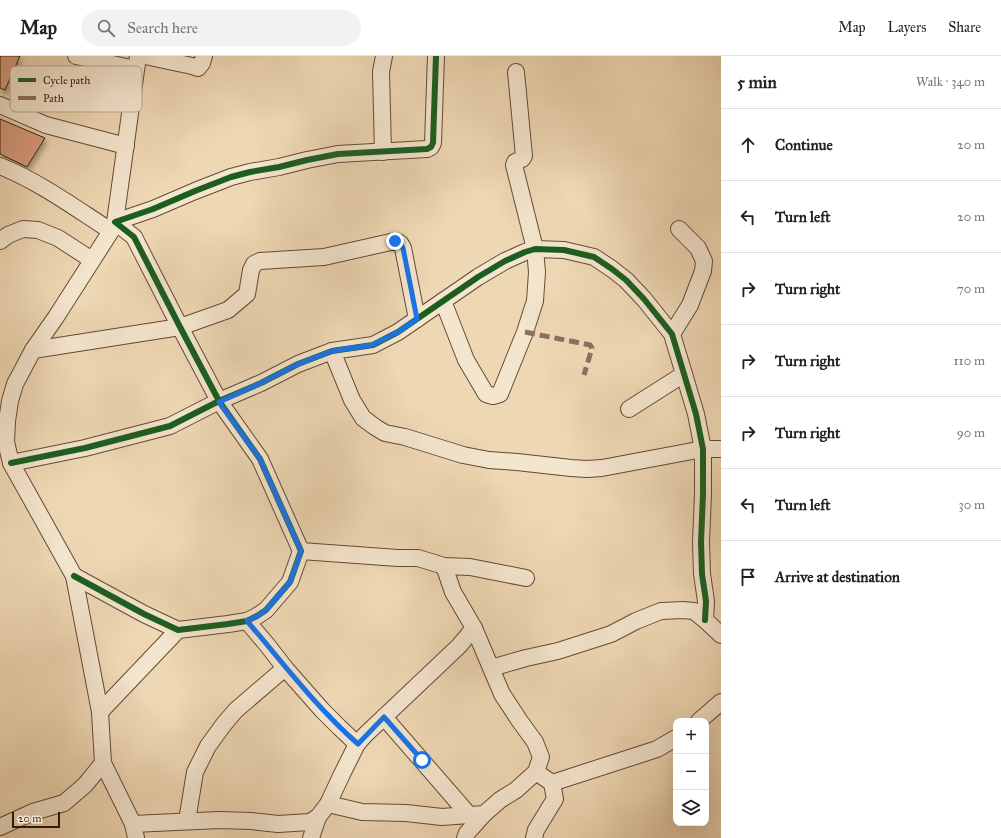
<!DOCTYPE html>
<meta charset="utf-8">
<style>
:root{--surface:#fff;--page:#f2f2f2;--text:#222;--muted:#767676;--line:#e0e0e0}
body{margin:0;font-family:"IM FELL Great Primer",serif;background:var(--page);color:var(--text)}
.controls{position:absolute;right:12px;bottom:12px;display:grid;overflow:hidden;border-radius:8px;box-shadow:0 4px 16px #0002}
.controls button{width:36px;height:36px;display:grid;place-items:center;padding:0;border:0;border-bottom:1px solid var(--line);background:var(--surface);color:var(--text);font:20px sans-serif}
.scale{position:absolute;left:12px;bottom:10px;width:48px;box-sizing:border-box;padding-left:4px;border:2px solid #361b09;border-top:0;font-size:11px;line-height:14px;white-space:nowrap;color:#361b09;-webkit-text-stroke:3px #f4e5ce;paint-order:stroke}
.stop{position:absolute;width:12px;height:12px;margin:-9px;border:3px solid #1a73e8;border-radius:50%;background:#fff}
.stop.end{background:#1a73e8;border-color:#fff;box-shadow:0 1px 4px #0008}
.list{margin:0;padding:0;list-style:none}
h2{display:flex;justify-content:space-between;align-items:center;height:52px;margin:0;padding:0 16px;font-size:17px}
h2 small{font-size:13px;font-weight:400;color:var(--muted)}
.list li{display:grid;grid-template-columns:26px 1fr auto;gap:12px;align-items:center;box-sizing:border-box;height:72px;padding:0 16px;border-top:1px solid var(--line)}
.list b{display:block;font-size:15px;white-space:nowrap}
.list em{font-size:13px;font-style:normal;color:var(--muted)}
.icon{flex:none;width:22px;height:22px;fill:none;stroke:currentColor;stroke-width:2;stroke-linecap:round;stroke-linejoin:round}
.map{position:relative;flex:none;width:721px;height:782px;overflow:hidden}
header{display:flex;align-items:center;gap:24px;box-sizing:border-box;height:56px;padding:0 20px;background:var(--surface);border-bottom:1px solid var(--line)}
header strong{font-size:19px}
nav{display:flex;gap:22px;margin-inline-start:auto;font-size:14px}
.search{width:280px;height:36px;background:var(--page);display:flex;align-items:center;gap:10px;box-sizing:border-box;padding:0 14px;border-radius:22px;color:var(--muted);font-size:15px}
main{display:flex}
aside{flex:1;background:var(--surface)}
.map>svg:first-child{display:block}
</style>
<header>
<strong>Map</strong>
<div class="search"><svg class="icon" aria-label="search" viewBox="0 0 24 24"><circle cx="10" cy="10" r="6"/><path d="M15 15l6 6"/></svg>Search here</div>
<nav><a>Map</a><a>Layers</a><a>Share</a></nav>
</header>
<main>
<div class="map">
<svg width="721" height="782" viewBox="0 0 721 782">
<defs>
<filter id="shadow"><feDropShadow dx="2.5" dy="4.5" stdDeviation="2" flood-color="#0004"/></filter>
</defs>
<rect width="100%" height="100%" fill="#eed7b3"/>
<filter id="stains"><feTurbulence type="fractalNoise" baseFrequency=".005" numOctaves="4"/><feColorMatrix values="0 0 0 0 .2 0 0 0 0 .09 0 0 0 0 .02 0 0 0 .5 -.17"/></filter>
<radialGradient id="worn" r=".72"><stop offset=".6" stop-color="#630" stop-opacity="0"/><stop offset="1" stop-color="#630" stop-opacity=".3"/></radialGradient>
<g fill="#d89c7e" stroke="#361b09" filter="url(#shadow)">
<path d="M 0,0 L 20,0 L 5,34 L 0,32 Z"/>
<path d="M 0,63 L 45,82 L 27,111 L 0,98 Z"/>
</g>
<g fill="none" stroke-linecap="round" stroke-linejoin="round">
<g stroke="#644a34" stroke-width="18">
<g id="minor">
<path d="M 76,0 L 135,13"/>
<path d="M 145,0 L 192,10 L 198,12 L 202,7 L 204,0"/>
<path d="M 0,49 L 46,69 L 126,90"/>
<path d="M 383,96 L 381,16 L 384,0"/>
<path d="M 0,110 C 40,126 75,152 111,175"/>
<path d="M 0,185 L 8,179 L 23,173 L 38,174 L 58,182 L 92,204"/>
<path d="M 443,245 L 466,304 L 486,338 L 493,340 L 500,338 L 525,276 L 535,245 L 537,216 L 535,193 L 514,109 L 515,106 L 522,103 L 524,100 L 516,16"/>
<path d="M 672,278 L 690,249 L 703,215 L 704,205 L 698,192 L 679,173"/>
<path d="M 33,294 L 180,271 L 228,254 L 247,238 L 251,214 L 254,208 L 260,205 L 324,201 L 395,185 L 400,187 L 403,192 L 417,263"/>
<path d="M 332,295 L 352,344 L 363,362 L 375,371 L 385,377 L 405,381 L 463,399 L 489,404 L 517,406 L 571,412 L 587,413 L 602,412 L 703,393 L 721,393"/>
<path d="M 629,353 L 684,318"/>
<path d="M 11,407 L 85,392 L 170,370 L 219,345 L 261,327 L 298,308 L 332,295 L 373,289 L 398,276 L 478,221 L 505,205 L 525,196 L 535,193 L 564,194 L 594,201 L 612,213 L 626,224 L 644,243 L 672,278 L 696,358 L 703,393 L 703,438 L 701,486 L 702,518 L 706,545 L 705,564"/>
<path d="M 301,495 L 398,502 L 418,502 L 444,510 L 470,511 L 526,522"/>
<path d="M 74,520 L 144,558 L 178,574 L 228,568 L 247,565 L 257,560 L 266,554 L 290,526 L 301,495 L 260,403 L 219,345 L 180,271 L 134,181 L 115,166 L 153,153 L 195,135 L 231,121 L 250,116 L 279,111 L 307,104 L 338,98 L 427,93 L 431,91 L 433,87 L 436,0"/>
<path d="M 247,565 L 268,590 L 285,612 L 322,654 L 339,671 L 357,688"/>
<path d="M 491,612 L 526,602 L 558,595 L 611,578 L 636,565 L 661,555 L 683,554 L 694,555 L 705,564 L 721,579"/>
<path d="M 100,656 L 178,574"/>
<path d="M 384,661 L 469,759"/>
<path d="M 699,665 L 721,646"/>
<path d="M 536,716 L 552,727 L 657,693 L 676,682"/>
<path d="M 328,748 L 362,756 L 406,757 L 442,761 L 469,759 L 484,758 L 500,744 L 516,734 L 536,716 L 541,701 L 535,686 L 519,664 L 502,638 L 474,572 L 453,536 L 444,510"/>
<path d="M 187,765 L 195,716 L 208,690 L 224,668 L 236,654 L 285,612"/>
<path d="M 133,768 L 219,764 L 251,765 L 278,768 L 310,766 L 318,761 L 328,748 L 342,718 L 357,688 L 365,679 L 402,644 L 459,590 L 474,572"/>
<path d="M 0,771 L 33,756 L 64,747 L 85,729 L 103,707"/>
<path d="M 136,782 L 133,768 L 103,707 L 100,656 L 74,520 L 11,407 L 6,386 L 7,365 L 10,345 L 15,328 L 33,294 L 56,261 L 111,175 L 115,166 L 138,0"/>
<path d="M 311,782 L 318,761"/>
<path d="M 465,782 L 467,777 L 484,758"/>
<path d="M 534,782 L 536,774 L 555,743 L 552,727"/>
</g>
</g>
<use href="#minor" stroke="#f4e5ce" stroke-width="16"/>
<path stroke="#8d6e63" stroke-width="5" stroke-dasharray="10 5" stroke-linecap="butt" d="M 525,276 L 590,289 L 592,292 L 584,319"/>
<g stroke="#f4e5ce" stroke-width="8">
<g id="cycleway">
<path d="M 11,407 L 85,392 L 170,370 L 219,345 L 261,327 L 298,308 L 332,295 L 373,289 L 398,276 L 478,221 L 505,205 L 525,196 L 535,193 L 564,194 L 594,201 L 612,213 L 626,224 L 644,243 L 672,278 L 696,358 L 703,393 L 703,438 L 701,486 L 702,518 L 706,545 L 705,564"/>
<path d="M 74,520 L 144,558 L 178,574 L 228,568 L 247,565 L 257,560 L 266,554 L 290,526 L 301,495 L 260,403 L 219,345 L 180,271 L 134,181 L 115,166 L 153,153 L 195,135 L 231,121 L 250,116 L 279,111 L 307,104 L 338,98 L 427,93 L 431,91 L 433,87 L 436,0"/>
</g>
</g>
<use href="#cycleway" stroke="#1b5e20" stroke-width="6"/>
</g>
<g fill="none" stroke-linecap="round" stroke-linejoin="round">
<path stroke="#1a73e8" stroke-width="5" d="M 395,185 L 400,187 L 403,192 L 417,263 L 398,276 L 372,289 L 332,295 L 298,308 L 261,327 L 219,346 L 260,403 L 301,495 L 290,526 L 266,554 L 257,560 L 247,565 C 283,607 316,651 358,688 L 384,661 L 422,704"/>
</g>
<rect x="10" y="10" width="132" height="46" rx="6" fill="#f4e5ce" stroke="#bba893" stroke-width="1"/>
<rect x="18" y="22" width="18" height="4" fill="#1b5e20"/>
<rect x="18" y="40" width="18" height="4" fill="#8d6e63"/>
<g font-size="11" fill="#361b09">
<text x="43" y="28">Cycle path</text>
<text x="43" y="46">Path</text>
</g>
<rect width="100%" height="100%" filter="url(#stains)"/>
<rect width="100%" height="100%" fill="url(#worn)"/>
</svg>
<div class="controls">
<button>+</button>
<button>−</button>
<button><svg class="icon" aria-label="layers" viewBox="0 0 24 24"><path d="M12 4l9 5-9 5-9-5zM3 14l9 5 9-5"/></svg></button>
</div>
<div class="scale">20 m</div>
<div class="stop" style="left:422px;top:704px"></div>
<div class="stop end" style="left:395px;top:185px"></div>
</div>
<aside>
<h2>5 min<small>Walk · 340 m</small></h2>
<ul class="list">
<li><svg class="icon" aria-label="ahead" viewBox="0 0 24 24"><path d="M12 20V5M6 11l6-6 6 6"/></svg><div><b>Continue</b></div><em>20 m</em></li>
<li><svg class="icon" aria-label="left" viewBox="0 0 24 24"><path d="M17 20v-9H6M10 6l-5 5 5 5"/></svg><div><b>Turn left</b></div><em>20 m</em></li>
<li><svg class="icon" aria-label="right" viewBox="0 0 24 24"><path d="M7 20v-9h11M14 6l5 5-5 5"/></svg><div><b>Turn right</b></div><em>70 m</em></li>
<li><svg class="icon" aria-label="right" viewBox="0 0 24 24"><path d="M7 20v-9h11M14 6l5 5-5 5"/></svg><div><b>Turn right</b></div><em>110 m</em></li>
<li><svg class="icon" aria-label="right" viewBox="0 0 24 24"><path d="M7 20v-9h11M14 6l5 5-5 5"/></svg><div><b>Turn right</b></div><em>90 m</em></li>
<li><svg class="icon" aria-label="left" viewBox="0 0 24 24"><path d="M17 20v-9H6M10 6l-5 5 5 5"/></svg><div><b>Turn left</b></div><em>30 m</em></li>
<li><svg class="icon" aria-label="arrive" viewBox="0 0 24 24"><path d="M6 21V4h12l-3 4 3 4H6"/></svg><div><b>Arrive at destination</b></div></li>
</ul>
</aside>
</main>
